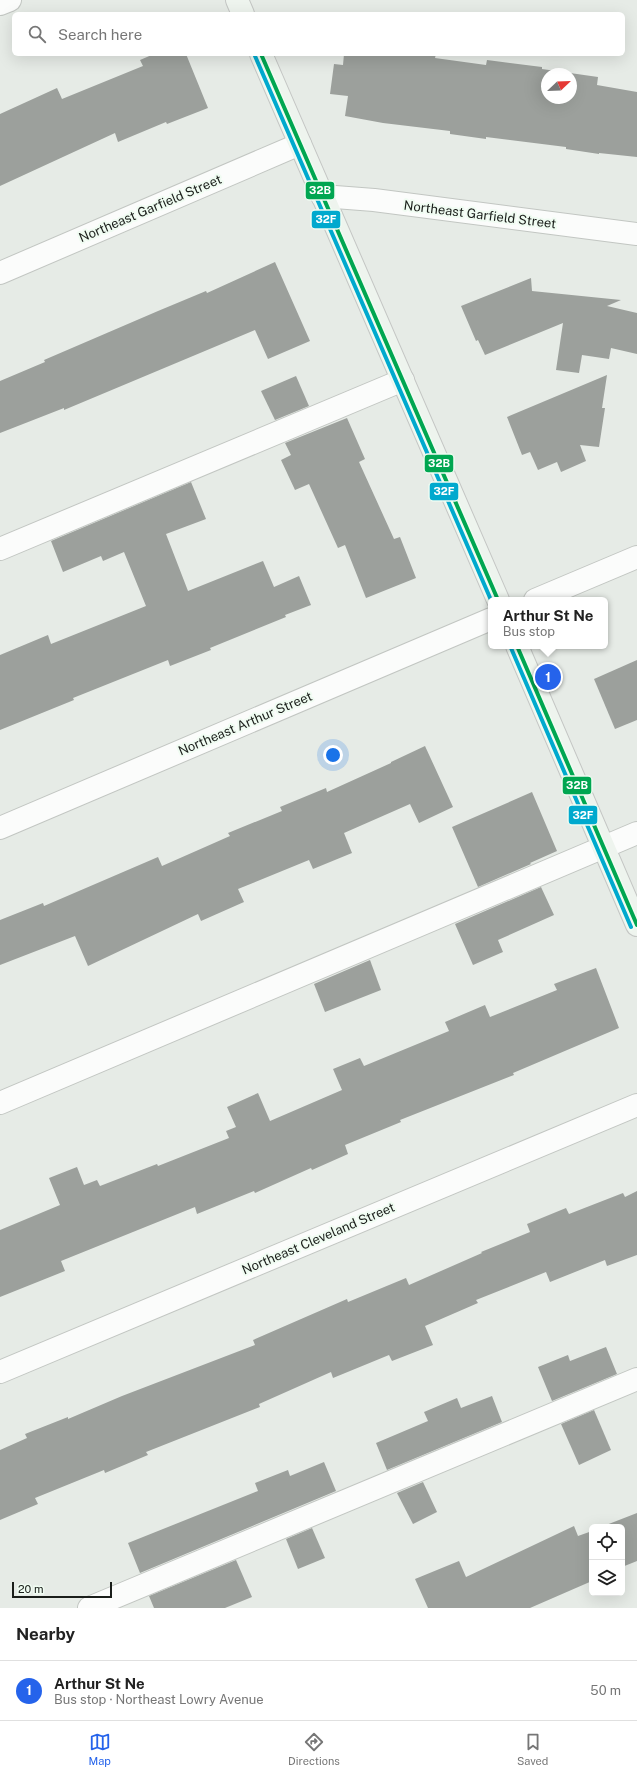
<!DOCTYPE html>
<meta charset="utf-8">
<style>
:root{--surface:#fff;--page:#f2f2f2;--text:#222;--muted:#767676;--line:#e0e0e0;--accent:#2563eb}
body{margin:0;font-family:"Public Sans",sans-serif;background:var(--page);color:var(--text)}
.controls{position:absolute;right:12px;bottom:12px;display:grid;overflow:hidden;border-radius:6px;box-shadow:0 4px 16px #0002}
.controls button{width:36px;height:36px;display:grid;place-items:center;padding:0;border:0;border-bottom:1px solid var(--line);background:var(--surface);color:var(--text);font:20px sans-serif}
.compass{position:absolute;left:541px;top:68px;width:36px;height:36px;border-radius:50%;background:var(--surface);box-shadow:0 4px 16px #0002;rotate:67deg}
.scale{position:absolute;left:12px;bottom:10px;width:100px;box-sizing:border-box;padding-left:4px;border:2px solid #1a1e1a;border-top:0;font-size:11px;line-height:14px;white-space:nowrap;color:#1a1e1a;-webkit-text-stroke:3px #f0fcf2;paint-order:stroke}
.you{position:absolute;left:333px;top:755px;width:14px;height:14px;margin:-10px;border:3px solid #fff;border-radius:50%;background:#1a73e8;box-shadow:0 0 0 6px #1a73e833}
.badge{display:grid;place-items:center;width:26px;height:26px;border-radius:50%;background:var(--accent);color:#fff;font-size:13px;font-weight:700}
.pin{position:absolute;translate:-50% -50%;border:2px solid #fff;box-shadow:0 1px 4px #0006}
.popup{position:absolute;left:488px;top:597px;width:120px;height:52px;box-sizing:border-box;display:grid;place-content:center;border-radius:6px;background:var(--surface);filter:drop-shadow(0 1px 3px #0005);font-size:13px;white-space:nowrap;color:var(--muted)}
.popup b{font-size:15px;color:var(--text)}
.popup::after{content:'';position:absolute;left:50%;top:100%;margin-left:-8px;border:8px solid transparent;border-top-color:var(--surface)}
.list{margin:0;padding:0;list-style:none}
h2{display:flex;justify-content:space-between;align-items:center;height:52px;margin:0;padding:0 16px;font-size:17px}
h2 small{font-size:13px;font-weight:400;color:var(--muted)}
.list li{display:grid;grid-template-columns:26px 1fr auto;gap:12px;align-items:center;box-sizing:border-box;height:60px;padding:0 16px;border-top:1px solid var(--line)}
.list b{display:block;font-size:15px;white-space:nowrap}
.list p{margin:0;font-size:13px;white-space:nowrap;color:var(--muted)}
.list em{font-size:13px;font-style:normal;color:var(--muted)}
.icon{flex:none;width:22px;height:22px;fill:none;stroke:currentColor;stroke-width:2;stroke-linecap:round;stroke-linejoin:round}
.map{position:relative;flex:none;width:637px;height:1608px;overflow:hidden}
.search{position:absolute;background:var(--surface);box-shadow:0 4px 16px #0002;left:12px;right:12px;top:12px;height:44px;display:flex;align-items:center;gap:10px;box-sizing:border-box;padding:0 14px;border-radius:6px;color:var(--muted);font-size:15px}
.sheet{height:112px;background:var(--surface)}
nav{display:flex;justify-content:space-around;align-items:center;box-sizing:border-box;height:56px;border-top:1px solid var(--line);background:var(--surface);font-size:11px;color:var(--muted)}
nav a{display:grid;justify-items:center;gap:2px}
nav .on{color:var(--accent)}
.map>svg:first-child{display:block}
</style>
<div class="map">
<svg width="637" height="1608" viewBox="0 0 637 1608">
<rect width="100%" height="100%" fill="#e6ebe6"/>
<g fill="#9ca09c" fill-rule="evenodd">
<path d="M 154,54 L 186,54 L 208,108 L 167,124 L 166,122 L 118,142 L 115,133 L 0,186 L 0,114 L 57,88 L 62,99 L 143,66 L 140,60 Z"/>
<path d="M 344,54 L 436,54 L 435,58 L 486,65 L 487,60 L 542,67 L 542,69 L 598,77 L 597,85 L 637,92 L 637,157 L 599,153 L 599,154 L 566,149 L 566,147 L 486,137 L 486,139 L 450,134 L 450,131 L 383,123 L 345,116 L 348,96 L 330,94 L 334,64 L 343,65 ZM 547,74 L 571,74 L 571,98 L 547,98 Z"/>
<path d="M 275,262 L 310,341 L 268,359 L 255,330 L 64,410 L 64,408 L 0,433 L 0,381 L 45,362 L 44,360 L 158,311 L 206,291 L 207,293 Z"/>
<path d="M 531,278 L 532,291 L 621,300 L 607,306 L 637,313 L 637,354 L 611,348 L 609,359 L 582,355 L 579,373 L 556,370 L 563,323 L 485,355 L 478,340 L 476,341 L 461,306 Z"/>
<path d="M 607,375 L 602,408 L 605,408 L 599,447 L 580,445 L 586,461 L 561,472 L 557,462 L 538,470 L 530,452 L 522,455 L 507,417 Z"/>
<path d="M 296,376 L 309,406 L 275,420 L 261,391 Z"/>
<path d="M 347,418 L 365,459 L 359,462 L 394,539 L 400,537 L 416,578 L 366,598 L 345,545 L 338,548 L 309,484 L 295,490 L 281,460 L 291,455 L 285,443 Z"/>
<path d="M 191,482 L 206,519 L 166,534 L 188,591 L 263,561 L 274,587 L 299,576 L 311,605 L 285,615 L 286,617 L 210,648 L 211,650 L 170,666 L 168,660 L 73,698 L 74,700 L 0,730 L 0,655 L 48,635 L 51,644 L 146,606 L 124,552 L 103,561 L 101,556 L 63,572 L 51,541 Z"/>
<path d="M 637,660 L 637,720 L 615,729 L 594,679 Z"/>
<path d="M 425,746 L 453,807 L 419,823 L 410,804 L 344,833 L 352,853 L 313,869 L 309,860 L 238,889 L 244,902 L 201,921 L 198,914 L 88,966 L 75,936 L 0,965 L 0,920 L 43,903 L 44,906 L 158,857 L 162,866 L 230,836 L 228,833 L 282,811 L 280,807 L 326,788 L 327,792 L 391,763 L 391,762 Z"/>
<path d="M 532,792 L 557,851 L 530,863 L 531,864 L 478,887 L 452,827 Z"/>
<path d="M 541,887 L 554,915 L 498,940 L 503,952 L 473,965 L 455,924 Z"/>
<path d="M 370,960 L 381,990 L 325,1012 L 314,984 Z"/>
<path d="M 596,968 L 619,1028 L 513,1073 L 514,1075 L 400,1120 L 401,1122 L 345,1145 L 348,1154 L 312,1170 L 311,1168 L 255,1193 L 254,1191 L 197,1214 L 195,1207 L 61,1261 L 65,1271 L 0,1297 L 0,1230 L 60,1205 L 49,1178 L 77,1167 L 84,1185 L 97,1180 L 100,1186 L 157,1164 L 158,1166 L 229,1138 L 226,1131 L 236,1127 L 227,1107 L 258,1093 L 270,1121 L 342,1090 L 333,1069 L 360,1058 L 364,1066 L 449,1031 L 445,1022 L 485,1005 L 490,1017 L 557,990 L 554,984 Z"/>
<path d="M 637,1191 L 637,1255 L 607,1266 L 605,1260 L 550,1282 L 546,1272 L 476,1300 L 478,1303 L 425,1326 L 433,1345 L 392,1361 L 389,1355 L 333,1378 L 331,1372 L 259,1404 L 260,1407 L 146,1452 L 148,1455 L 105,1473 L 104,1470 L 35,1498 L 38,1504 L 0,1520 L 0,1450 L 27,1438 L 25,1434 L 68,1417 L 68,1419 L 122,1396 L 255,1345 L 253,1340 L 347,1299 L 348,1302 L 406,1278 L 409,1285 L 482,1253 L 481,1252 L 530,1232 L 527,1224 L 566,1208 L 569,1214 L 623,1193 L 625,1197 Z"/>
<path d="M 606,1347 L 617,1374 L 552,1401 L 538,1367 L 568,1355 L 570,1361 Z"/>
<path d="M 492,1396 L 502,1422 L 387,1470 L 376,1443 L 428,1421 L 424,1412 L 457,1398 L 461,1408 Z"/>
<path d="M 594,1410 L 611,1450 L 579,1465 L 561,1424 Z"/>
<path d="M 324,1462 L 336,1491 L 140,1573 L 128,1543 L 258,1491 L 255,1483 L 288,1470 L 290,1476 Z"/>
<path d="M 423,1482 L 437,1512 L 413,1524 L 397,1493 Z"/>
<path d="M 637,1513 L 637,1561 L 622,1567 L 622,1527 L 601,1527 Z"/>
<path d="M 574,1526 L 578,1536 L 592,1531 L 592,1581 L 530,1608 L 428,1608 L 415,1579 L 459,1561 L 466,1577 Z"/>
<path d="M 312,1528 L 325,1558 L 298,1569 L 286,1539 Z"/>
<path d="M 236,1560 L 252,1597 L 225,1608 L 154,1608 L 149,1596 Z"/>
</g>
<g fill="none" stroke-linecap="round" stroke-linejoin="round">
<g stroke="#c2c6c2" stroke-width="24">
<g id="minor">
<path d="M 0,4 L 10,0"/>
<path d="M 322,196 L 374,200 L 637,234"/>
<path d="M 0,273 L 300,144"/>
<path d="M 0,549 L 403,380"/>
<path d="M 535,600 L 637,557"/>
<path d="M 0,828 L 491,619"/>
<path d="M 0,1103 L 637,833"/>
<path d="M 0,1372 L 637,1105"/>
<path d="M 89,1608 L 637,1379"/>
</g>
</g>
<g stroke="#c4c6c4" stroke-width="24">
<g id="major">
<path d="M 237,0 L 243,14"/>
<path d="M 261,54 L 498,600"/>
<path d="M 517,646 L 637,925"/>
</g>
</g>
<use href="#minor" stroke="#fbfcfb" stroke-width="22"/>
<use href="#major" stroke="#eef4ee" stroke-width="22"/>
<g stroke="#f0fcf2" stroke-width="7">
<g id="bus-1">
<path d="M 261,54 L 498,600"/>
<path d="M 517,646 L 637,925"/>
</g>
</g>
<g stroke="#f0fcf2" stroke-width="7">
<g id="bus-2">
<path d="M 255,56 L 491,600"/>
<path d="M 511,648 L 631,927"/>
</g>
</g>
<use href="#bus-1" stroke="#00a651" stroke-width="4"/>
<use href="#bus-2" stroke="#00a9ce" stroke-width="4"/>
</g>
<g text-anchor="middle" stroke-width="4" stroke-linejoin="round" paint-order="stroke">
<g font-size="13" fill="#1a1e1a" stroke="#f0fcf2">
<text transform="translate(150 208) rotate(-23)" y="5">Northeast Garfield Street</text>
<text transform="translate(480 214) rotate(7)" y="5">Northeast Garfield Street</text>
<text transform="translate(245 723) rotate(-23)" y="5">Northeast Arthur Street</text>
<text transform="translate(318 1238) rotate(-23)" y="5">Northeast Cleveland Street</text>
</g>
</g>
<g stroke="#f0fcf2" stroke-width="1.5">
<rect x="305" y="181" width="30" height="19" rx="4" fill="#00a651"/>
<rect x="311" y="210" width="30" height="19" rx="4" fill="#00a9ce"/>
<rect x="424" y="454" width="30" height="19" rx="4" fill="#00a651"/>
<rect x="429" y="482" width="30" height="19" rx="4" fill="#00a9ce"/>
<rect x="562" y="776" width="30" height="19" rx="4" fill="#00a651"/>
<rect x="568" y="805" width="30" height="20" rx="4" fill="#00a9ce"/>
</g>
<g font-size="11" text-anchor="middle" font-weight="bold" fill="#fff">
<text x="320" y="194">32B</text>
<text x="326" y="223">32F</text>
<text x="439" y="467">32B</text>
<text x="444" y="495">32F</text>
<text x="577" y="789">32B</text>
<text x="583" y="819">32F</text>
</g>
</svg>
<div class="controls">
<button><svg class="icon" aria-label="locate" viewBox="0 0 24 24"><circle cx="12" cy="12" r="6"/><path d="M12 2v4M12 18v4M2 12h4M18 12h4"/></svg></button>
<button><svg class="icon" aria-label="layers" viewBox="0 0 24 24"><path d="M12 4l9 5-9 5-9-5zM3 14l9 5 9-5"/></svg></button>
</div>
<svg class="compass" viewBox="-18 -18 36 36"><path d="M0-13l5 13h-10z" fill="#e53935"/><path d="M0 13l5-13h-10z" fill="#767676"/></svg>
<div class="scale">20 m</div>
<div class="you"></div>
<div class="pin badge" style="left:548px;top:677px">1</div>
<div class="popup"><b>Arthur St Ne</b>Bus stop</div>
<div class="search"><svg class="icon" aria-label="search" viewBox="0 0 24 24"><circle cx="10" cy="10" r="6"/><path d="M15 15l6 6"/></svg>Search here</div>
</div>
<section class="sheet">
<h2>Nearby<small></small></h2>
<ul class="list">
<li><span class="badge">1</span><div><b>Arthur St Ne</b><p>Bus stop · Northeast Lowry Avenue</p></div><em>50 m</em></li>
</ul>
</section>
<nav>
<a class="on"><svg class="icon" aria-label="map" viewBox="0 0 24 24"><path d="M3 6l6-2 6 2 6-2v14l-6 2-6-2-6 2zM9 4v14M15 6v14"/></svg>Map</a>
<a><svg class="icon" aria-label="directions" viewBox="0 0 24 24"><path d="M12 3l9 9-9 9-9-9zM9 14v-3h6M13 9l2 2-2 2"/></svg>Directions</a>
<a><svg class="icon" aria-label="saved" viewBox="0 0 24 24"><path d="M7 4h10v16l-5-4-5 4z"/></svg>Saved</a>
</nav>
